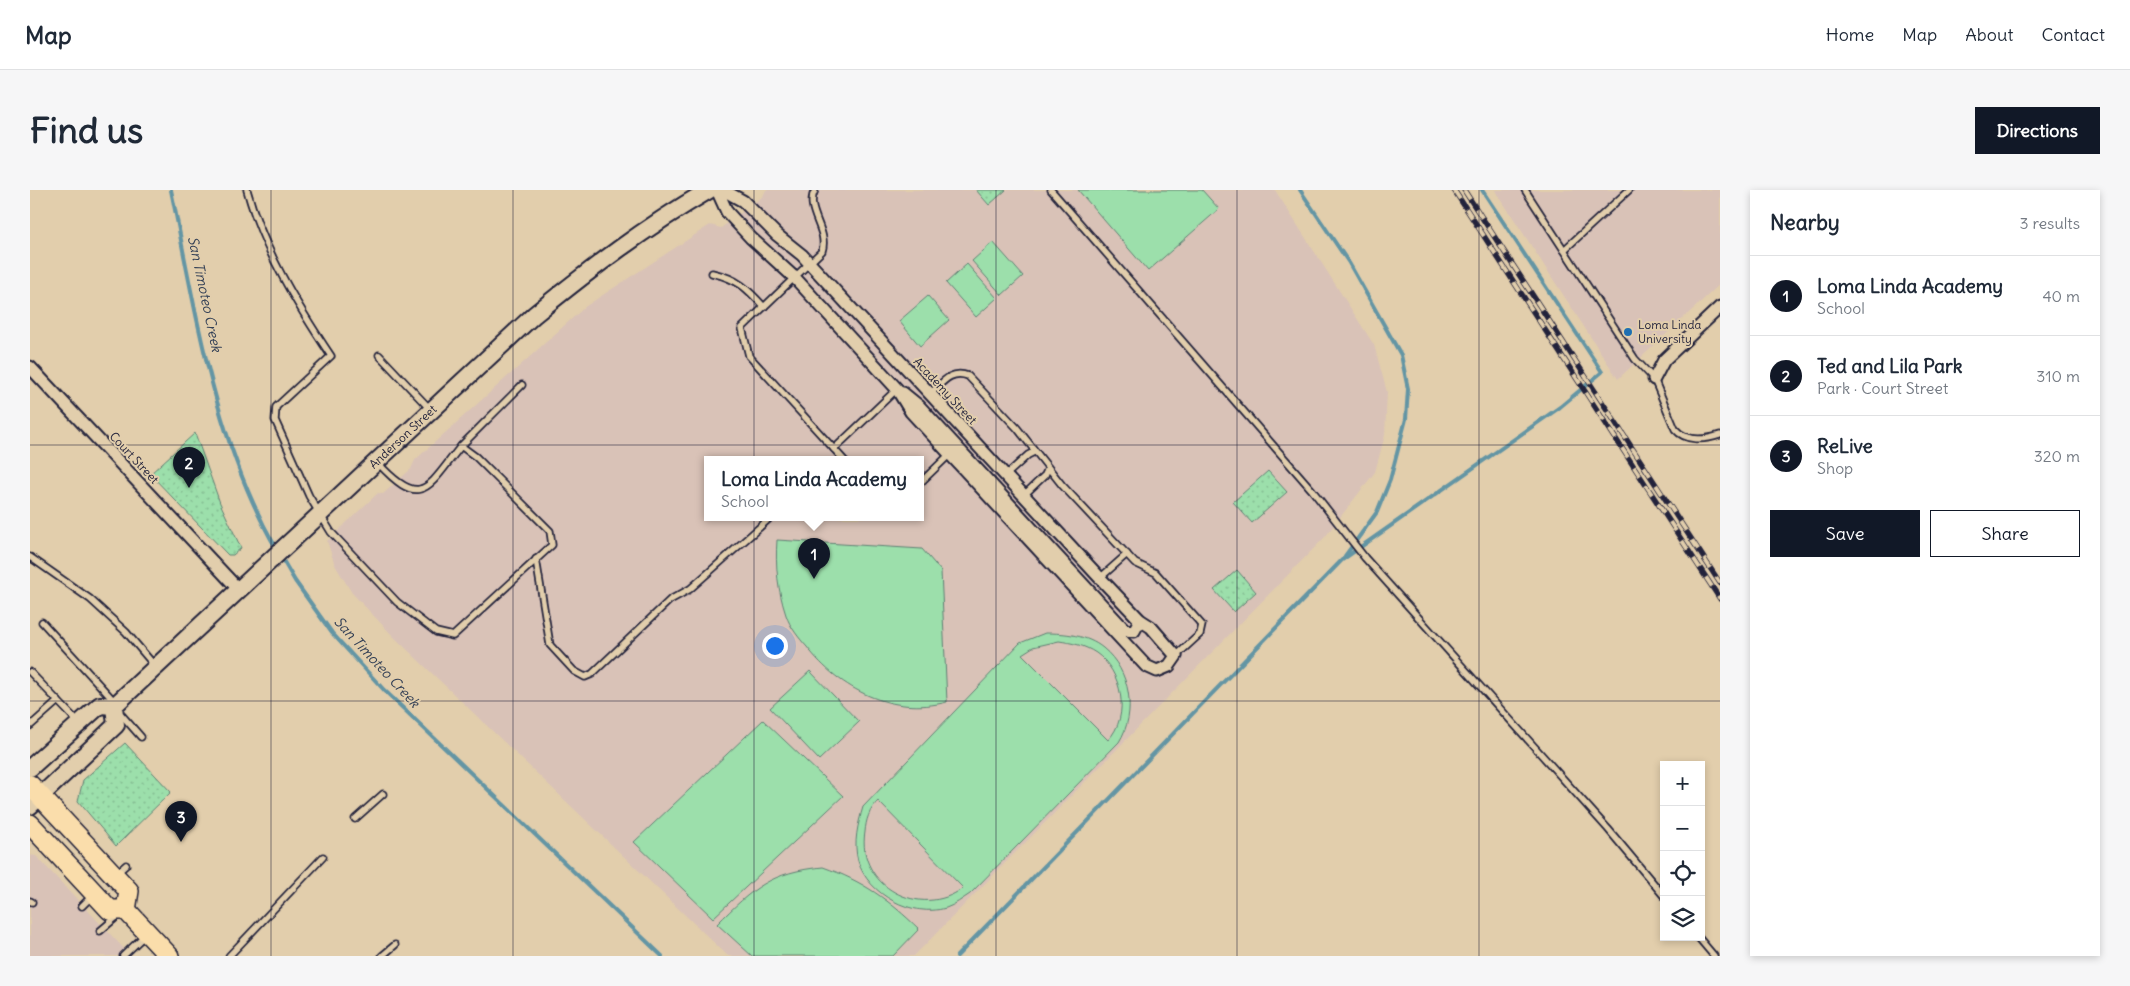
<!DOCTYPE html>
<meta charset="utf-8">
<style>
:root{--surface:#fff;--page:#f6f6f7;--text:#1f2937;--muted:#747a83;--line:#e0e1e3;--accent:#111827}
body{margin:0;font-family:Delius,sans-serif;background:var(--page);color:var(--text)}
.controls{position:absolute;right:15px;bottom:15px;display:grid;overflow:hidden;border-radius:0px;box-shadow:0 2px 8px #0003}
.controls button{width:45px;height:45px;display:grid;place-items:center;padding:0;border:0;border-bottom:1px solid var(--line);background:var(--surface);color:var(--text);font:25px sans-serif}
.you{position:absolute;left:744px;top:455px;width:18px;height:18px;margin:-12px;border:4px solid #fff;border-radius:50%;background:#1a73e8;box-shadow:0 0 0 8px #1a73e833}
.badge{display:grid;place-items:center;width:32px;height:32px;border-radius:50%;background:var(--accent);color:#fff;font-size:16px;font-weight:700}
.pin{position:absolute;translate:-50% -41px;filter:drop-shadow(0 1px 2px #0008)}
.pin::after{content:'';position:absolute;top:26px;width:18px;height:15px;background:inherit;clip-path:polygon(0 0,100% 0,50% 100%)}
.popup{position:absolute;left:674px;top:266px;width:220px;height:65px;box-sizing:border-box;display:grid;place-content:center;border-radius:0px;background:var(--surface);filter:drop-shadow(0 1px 4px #0005);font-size:16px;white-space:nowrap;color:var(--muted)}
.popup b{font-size:19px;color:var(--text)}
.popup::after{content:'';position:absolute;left:50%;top:100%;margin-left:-10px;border:10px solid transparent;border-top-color:var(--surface)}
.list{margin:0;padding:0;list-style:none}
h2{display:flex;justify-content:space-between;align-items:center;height:65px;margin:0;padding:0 20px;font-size:21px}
h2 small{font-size:16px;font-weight:400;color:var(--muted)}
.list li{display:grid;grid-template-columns:32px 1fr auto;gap:15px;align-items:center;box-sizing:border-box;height:80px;padding:0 20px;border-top:1px solid var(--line)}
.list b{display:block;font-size:19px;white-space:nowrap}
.list p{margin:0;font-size:16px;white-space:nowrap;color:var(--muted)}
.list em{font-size:16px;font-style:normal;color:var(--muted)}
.actions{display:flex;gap:10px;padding:15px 20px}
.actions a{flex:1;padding:11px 0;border:1px solid var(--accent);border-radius:0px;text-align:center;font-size:18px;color:var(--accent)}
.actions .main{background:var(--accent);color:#fff}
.icon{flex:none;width:28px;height:28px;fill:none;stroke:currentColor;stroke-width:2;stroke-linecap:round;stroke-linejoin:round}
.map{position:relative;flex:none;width:1690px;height:766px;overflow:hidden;border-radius:0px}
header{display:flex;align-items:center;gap:30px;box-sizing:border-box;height:70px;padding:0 25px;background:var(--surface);border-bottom:1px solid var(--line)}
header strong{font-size:24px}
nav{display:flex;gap:28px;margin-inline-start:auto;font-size:18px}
.intro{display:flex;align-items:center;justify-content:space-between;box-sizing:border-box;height:120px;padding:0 30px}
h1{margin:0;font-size:35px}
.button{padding:12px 22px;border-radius:0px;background:var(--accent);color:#fff;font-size:18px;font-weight:700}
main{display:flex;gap:30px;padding:0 30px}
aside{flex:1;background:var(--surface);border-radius:0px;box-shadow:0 2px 8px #0003}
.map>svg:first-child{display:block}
</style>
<header>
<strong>Map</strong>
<nav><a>Home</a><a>Map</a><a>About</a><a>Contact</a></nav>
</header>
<div class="intro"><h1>Find us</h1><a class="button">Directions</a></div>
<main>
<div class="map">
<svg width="1690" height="766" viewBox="0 0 1690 766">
<defs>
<pattern id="park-dots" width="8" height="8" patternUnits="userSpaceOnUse" patternTransform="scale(1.25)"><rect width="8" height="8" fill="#9cdfab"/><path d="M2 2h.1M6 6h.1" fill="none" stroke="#86bf94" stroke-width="1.8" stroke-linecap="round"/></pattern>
</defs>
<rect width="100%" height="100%" fill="#e2ceac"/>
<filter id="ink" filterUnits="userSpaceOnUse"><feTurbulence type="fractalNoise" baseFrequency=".02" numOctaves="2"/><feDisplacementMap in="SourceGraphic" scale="10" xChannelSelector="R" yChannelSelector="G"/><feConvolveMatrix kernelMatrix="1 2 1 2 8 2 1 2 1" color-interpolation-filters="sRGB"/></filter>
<g filter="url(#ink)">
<g fill="#d9c2b7" fill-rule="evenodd">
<path d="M 736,0 L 1245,0 L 1344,155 L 1357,202 L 1355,245 L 1345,282 L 1295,347 L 884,766 L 698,766 L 364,447 L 322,403 L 305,375 L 297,351 L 348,303 L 353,304 L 381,279 L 385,270 L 556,116 L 680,35 L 691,38 L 733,6 ZM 678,270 L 890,270 L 890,328 L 678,328 Z"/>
<path d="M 1465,0 L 1690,0 L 1690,94 L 1588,189 Z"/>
<path d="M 0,665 L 6,666 L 101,766 L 0,766 Z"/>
</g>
<g fill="url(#park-dots)" stroke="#5f8073">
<path d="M 946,0 L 976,0 L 959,15 Z"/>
<path d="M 165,243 L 190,313 L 211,358 L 203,365 L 198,365 L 120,284 Z"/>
<path d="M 1238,281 L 1257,302 L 1222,333 L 1203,312 Z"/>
<path d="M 1207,380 L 1226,402 L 1204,422 L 1184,400 Z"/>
<path d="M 95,553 L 141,602 L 86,656 L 48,611 L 53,590 Z"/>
</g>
<g fill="#9cdfab" stroke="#5f8073" fill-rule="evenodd">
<path d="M 1048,0 L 1172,0 L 1189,19 L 1118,81 Z"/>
<path d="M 963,52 L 993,86 L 972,105 L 942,71 Z"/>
<path d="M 937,74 L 967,108 L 946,127 L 916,93 Z"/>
<path d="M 898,106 L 919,130 L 890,156 L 869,131 Z"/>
<path d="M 747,350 L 892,359 L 911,381 L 917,512 C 863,526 810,500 777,457 C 769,448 760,437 756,425 C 748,401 745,376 747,350 Z"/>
<path d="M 1015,443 C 1035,443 1057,445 1073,458 C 1101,481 1107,523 1089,552 L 940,704 C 932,709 925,715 916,718 C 883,728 838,705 828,671 C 823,653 828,634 833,617 L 990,453 ZM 1029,451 C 1042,453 1054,455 1066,463 C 1092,481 1101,526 1078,550 L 992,464 L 1003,457 ZM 848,611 L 933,698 C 891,730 826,696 835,642 C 836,630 839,620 848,611 Z"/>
<path d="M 780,481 L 829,532 L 789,570 L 740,518 Z"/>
<path d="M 733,530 L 813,606 L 683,728 L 604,652 Z"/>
<path d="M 793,677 C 833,691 859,710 889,739 L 863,766 L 722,766 L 687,734 C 723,698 741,682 793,677 Z"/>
</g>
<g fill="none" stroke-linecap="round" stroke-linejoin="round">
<g stroke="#6495a4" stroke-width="4">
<path d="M 141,0 C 166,121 184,250 246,358"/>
<path d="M 1270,0 L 1319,73 L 1371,165 L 1378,199 L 1376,229 L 1360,290 L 1347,322 L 1315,366"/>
<path d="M 251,367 L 265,391 L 302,443 L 354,500 L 632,766"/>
<path d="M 927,766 L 1312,370 L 1530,217 L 1572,182 L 1452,0"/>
</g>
<g stroke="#22223b" stroke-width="9">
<g id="lane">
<path d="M 217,0 C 233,59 267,115 301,166 L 246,217 L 245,230 L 279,306 L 301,342 L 367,412 L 406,442 L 423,446 L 522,355 L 520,341 L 446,267 L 431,256 C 398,297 392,321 348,273"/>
<path d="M 785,0 C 774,20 799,40 792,61 L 712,138 L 719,166 L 814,270"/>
<path d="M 1021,0 L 1282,300 L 1335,368 L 1578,639 L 1634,706"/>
<path d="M 1495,0 L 1605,169 L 1624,189 L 1645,239 C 1656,252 1675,250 1690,245"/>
<path d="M 1534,60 L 1599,0"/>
<path d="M 682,83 C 708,89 717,98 734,117"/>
<path d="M 349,165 L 400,219"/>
<path d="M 900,204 C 912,193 921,179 938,186 L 987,238 L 1032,295 L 1105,373 L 1126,383 L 1172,435 L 1170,444 L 1146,466"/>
<path d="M 431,256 L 492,195"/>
<path d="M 804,259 L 867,199"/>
<path d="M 975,286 L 998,265 L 1004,262"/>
<path d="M 890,293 L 920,264"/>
<path d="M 993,306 L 1015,285 L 1018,278"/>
<path d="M 0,367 L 60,409 L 96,442 L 124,475"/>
<path d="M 506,369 L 520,455 L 544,481 L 555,487 L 562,484 L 640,410 L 660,399 L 740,328"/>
<path d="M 1070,388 L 1097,364"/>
<path d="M 12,432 L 85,512"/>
<path d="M 0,482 L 48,532"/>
<path d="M 89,522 L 111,547"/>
<path d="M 0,536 L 28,511"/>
<path d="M 325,629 L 353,604"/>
<path d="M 87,683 L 96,675"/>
<path d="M 0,711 L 2,712"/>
<path d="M 52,716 L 63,705"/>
<path d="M 70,741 L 90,724"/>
<path d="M 1668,747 L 1684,766"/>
<path d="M 93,766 L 115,745"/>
<path d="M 199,766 L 293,667"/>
<path d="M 352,766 L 365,755"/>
</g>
</g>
<g stroke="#22223b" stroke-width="15">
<g id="street">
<path d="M 687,0 L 697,22 L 721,48 L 765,88 L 867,199 L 881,222 L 1116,476 L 1127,481 L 1139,476 L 1146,466 L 1121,437 L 1110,430 L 1070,388 L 772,65 L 747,45 L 713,11 L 693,0"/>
<path d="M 0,177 L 209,400"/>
<path d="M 1624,189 L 1634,170 L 1690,117"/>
<path d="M 873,203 L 889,216 L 1095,440 L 1104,441 L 1110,430"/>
</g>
</g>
<g stroke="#22223b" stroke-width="20">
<g id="secondary">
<path d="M 0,578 L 70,515 L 84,516 L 504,125 C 562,78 614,38 679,0"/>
<path d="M 0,616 L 86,535 L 84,516"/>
</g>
</g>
<g stroke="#22223b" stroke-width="22">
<g id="primary">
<path d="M 0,595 L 99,701 L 96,720"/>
<path d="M 0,634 L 80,720 L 96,720 L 139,766"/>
</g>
</g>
<use href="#lane" stroke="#e2ceac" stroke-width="5.5"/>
<use href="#street" stroke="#e2ceac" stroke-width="11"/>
<use href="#secondary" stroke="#e2ceac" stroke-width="16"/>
<use href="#primary" stroke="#faddab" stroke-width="19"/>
<g stroke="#22223b" stroke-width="5.5">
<g id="rail">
<path d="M 1424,0 L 1690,409"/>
<path d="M 1434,0 L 1690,393"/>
</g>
</g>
<use href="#rail" stroke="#e2ceac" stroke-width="4" stroke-dasharray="11" stroke-linecap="butt"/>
</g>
</g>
<path fill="none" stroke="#22223b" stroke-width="1" stroke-opacity="0.55" d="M 241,0 L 241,766M 483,0 L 483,766M 724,0 L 724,766M 966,0 L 966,766M 1207,0 L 1207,766M 1449,0 L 1449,766M 0,255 L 1690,255M 0,511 L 1690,511"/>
<circle fill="#1f6fb2" stroke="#e2ceac" stroke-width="2" cx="1598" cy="142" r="5"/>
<g text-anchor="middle" stroke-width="4" stroke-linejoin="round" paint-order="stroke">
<g font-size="12" fill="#22223b" stroke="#e2ceac" text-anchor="start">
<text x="1608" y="139">Loma Linda<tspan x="1608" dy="14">University</tspan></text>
</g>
<g font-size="12" fill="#22223b" stroke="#e2ceac">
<text transform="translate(915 201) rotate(47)" y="4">Academy Street</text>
<text transform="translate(373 247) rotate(-43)" y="4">Anderson Street</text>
<text transform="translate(104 268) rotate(47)" y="4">Court Street</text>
</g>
<g font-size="14" font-style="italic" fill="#323f55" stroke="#e2ceac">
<text transform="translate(175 104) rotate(78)" y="5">San Timoteo Creek</text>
<text transform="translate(347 472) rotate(47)" y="5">San Timoteo Creek</text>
</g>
</g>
</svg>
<div class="controls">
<button>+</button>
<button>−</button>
<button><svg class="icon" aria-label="locate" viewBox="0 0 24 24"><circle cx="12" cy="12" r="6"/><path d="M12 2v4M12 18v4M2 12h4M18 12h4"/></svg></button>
<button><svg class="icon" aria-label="layers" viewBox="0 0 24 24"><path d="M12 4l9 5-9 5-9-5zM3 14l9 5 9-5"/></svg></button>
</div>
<div class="you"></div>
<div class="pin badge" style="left:784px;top:389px">1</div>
<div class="popup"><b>Loma Linda Academy</b>School</div>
<div class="pin badge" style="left:159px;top:298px">2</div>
<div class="pin badge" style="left:151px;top:652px">3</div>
</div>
<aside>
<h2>Nearby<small>3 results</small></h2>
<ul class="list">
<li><span class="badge">1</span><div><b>Loma Linda Academy</b><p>School</p></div><em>40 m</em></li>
<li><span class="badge">2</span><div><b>Ted and Lila Park</b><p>Park · Court Street</p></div><em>310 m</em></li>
<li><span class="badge">3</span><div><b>ReLive</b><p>Shop</p></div><em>320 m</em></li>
</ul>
<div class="actions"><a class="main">Save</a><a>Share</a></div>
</aside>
</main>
